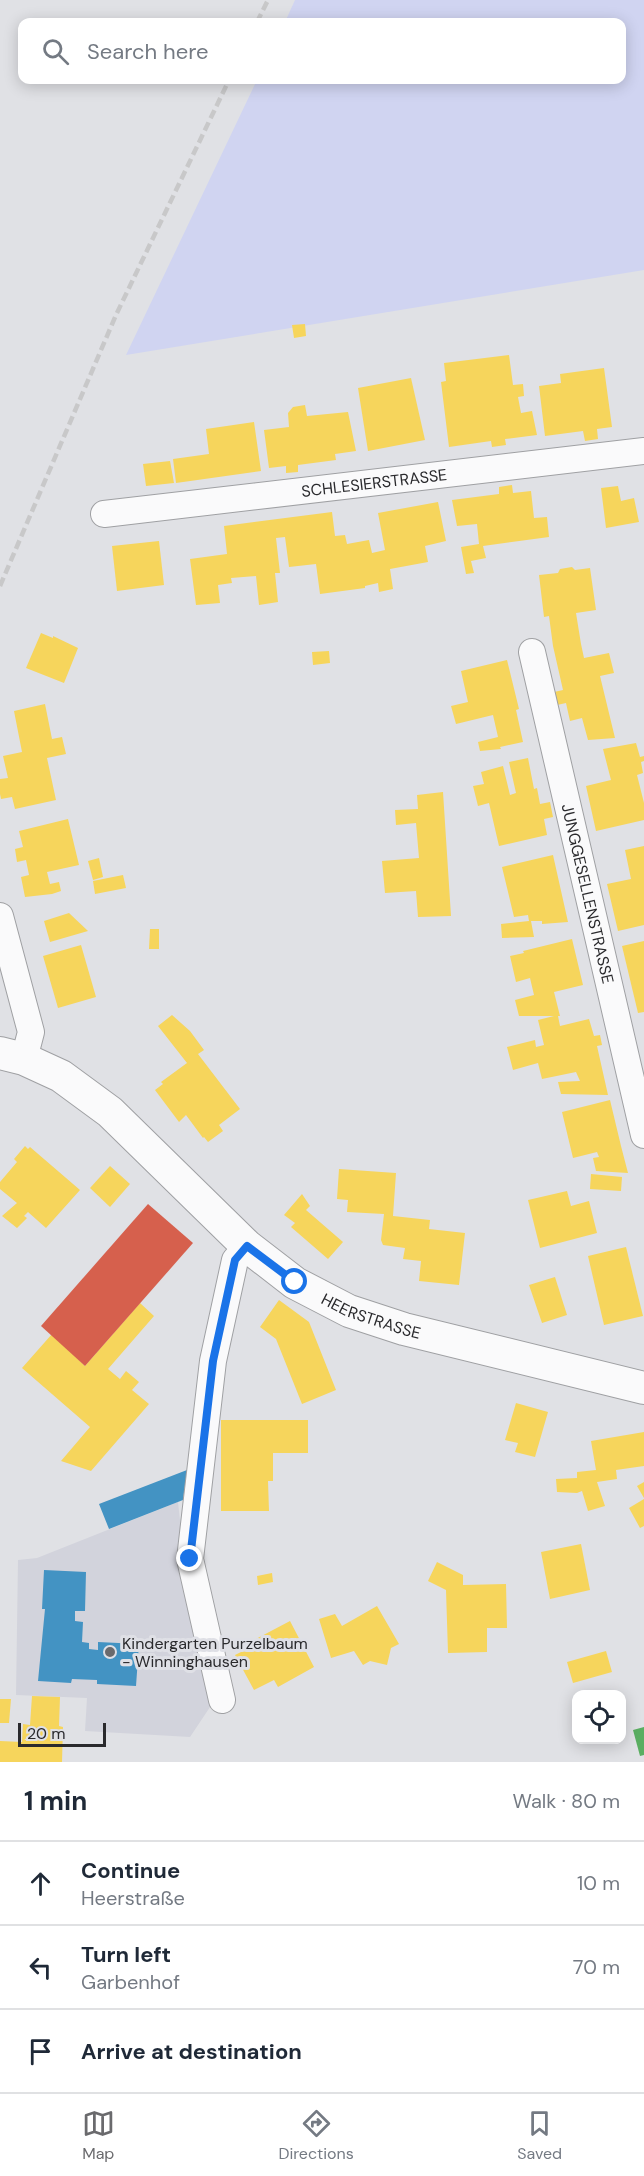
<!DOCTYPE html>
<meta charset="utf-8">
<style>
:root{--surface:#fff;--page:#f2f2f3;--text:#1f2937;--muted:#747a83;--line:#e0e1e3;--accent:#6a6a6d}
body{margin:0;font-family:"DM Sans",sans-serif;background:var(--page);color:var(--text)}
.controls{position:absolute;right:18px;bottom:18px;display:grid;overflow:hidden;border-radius:12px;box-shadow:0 3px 15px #0003}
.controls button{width:54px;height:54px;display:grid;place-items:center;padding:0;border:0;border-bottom:2px solid var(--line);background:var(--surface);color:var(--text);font:30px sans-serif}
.scale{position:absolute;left:18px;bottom:15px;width:88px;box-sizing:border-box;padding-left:6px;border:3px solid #2a2a2d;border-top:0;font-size:16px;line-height:21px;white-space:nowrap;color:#2a2a2d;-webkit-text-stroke:4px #dfe0e6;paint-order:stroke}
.stop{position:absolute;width:18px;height:18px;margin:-14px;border:4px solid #1a73e8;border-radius:50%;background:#fff}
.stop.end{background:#1a73e8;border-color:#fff;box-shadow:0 2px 6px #0008}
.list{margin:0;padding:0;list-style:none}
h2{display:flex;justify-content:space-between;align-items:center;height:78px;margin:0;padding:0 24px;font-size:26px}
h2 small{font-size:20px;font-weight:400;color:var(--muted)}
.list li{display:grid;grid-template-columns:39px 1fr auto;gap:18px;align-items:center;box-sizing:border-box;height:84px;padding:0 24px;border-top:2px solid var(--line)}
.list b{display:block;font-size:22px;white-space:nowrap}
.list p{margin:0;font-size:20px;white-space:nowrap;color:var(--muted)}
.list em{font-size:20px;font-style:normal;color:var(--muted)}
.icon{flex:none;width:33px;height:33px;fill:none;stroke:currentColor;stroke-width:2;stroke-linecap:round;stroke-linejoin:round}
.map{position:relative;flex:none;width:644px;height:1762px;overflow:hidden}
.search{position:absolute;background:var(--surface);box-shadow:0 3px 15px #0003;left:18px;right:18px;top:18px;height:66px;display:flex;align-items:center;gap:15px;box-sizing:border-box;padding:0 21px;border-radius:12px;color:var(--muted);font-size:22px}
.sheet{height:330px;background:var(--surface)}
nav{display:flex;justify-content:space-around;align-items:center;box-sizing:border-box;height:84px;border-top:2px solid var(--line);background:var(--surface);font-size:16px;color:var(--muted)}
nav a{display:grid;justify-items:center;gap:3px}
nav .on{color:var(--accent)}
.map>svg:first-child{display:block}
</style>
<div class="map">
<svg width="644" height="1762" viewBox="0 0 644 1762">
<rect width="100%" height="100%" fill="#e0e1e5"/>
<path fill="#d2d3dc" d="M 178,1502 L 182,1539 L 177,1554 L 188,1605 L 214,1701 L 190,1737 L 85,1731 L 87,1698 L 16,1695 L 18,1560 L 37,1558 Z"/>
<path fill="#d0d4f1" d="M 295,0 L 644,0 L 644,270 L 126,355 L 257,80 L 622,80 L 622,22 L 285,22 Z"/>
<g fill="#f6d55c">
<path d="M 305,324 L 306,336 L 294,338 L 292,325 Z"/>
<path d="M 509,355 L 513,385 L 523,384 L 524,396 L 518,397 L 521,413 L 532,411 L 537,435 L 505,439 L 506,445 L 492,447 L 491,441 L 449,447 L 441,382 L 446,381 L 444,363 Z"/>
<path d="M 604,368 L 612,427 L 597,429 L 598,439 L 585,441 L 583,431 L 545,436 L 539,386 L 561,383 L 560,374 Z"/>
<path d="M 411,378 L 425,440 L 368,451 L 358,388 Z"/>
<path d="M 305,405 L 307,416 L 348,412 L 356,451 L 335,454 L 336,460 L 298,465 L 298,472 L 286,473 L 286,466 L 269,468 L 264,430 L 289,427 L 288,413 L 293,407 Z"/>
<path d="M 254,422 L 261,471 L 176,483 L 173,459 L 209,454 L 206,429 Z"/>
<path d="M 170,461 L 174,483 L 146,486 L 143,464 Z"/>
<path d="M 512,485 L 513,493 L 531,491 L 534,518 L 547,517 L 549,537 L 483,546 L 486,558 L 471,561 L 474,573 L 466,574 L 461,547 L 479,544 L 477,524 L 457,526 L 452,500 L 499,494 L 499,487 Z"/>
<path d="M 618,486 L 621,501 L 634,498 L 639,522 L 606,528 L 601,488 Z"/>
<path d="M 438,502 L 446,541 L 425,546 L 428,562 L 390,569 L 393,589 L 379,592 L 378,583 L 365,586 L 365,588 L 320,594 L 316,564 L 289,567 L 285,537 L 276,538 L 280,573 L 275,573 L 278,602 L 259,605 L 256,576 L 231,578 L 232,583 L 218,585 L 220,603 L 196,605 L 190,559 L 227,554 L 224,526 L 332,512 L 335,536 L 345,535 L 347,544 L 369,540 L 372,553 L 385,550 L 378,513 Z"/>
<path d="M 159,541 L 164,585 L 117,591 L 112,546 Z"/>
<path d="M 572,567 L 575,570 L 590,568 L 596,610 L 576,613 L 581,644 L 584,658 L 609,653 L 614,673 L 600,676 L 615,738 L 588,740 L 582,718 L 570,721 L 566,703 L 557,705 L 554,692 L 563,690 L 553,646 L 549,616 L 544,617 L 539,575 L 558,573 L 560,569 Z"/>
<path d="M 41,633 L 53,638 L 53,636 L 78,648 L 64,683 L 26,668 Z"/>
<path d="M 329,651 L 330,663 L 313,665 L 312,652 Z"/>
<path d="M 507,660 L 519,709 L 516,710 L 523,742 L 500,747 L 501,749 L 480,751 L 478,742 L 498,737 L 493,715 L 456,724 L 451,706 L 468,702 L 461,671 Z"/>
<path d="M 45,704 L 52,739 L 62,737 L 66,754 L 47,758 L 56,800 L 15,809 L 12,797 L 1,799 L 0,794 L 0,779 L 8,778 L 3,756 L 22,752 L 14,711 Z"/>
<path d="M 636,743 L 640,757 L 644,756 L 644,761 L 641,762 L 643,773 L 637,775 L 644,803 L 644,820 L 596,831 L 586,786 L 611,780 L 603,749 Z"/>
<path d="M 528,758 L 534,789 L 537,788 L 540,804 L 550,802 L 553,817 L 544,819 L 547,835 L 499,846 L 489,803 L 478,806 L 473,786 L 484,784 L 481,772 L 503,766 L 510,795 L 516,793 L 509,762 Z"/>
<path d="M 443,792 L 451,916 L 418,917 L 416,891 L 385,893 L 382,861 L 419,858 L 416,823 L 396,825 L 395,810 L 418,809 L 417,795 Z"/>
<path d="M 68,819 L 79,865 L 47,872 L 50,884 L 59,882 L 61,891 L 52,894 L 25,897 L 21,877 L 29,875 L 26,860 L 17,862 L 15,849 L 23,847 L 19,831 Z"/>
<path d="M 644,846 L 644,925 L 618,931 L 607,884 L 631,879 L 625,850 Z"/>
<path d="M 553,855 L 568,922 L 542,924 L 542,921 L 531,921 L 534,937 L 502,938 L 501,924 L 529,921 L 528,915 L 514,917 L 502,867 Z"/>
<path d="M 99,858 L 103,877 L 93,880 L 88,861 Z"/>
<path d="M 123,875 L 126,888 L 95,894 L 93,881 Z"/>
<path d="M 69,913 L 88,931 L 50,942 L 44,921 Z"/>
<path d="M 150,929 L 159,929 L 159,949 L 149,949 Z"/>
<path d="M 572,939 L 583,985 L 554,992 L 560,1016 L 558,1016 L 560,1026 L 589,1019 L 594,1036 L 600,1035 L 602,1045 L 597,1046 L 608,1095 L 561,1094 L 558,1082 L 580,1081 L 576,1072 L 542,1079 L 538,1063 L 513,1070 L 507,1047 L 535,1040 L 536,1047 L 544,1045 L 538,1020 L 554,1016 L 519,1016 L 515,1000 L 534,995 L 530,978 L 516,982 L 510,956 L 524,953 L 523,951 Z"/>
<path d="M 644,941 L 644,1012 L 638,1013 L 622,946 Z"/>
<path d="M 81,945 L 96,997 L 58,1008 L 43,956 Z"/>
<path d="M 172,1015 L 190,1031 L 204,1050 L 198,1054 L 240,1109 L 219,1125 L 223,1131 L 208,1142 L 204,1137 L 203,1138 L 186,1115 L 179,1122 L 155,1090 L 163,1084 L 161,1082 L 187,1063 L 158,1026 Z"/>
<path d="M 610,1100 L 621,1146 L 628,1173 L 596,1171 L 593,1158 L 599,1157 L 597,1152 L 573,1158 L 562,1112 Z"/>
<path d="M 25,1146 L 28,1149 L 30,1147 L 80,1190 L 46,1228 L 28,1212 L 24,1216 L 27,1218 L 17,1228 L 2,1216 L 17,1203 L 0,1189 L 0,1182 L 17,1162 L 14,1159 Z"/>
<path d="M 110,1166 L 130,1184 L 110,1207 L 90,1188 Z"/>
<path d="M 339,1169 L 396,1173 L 393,1216 L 430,1220 L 429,1229 L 465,1233 L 459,1285 L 419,1281 L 421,1261 L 403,1259 L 405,1248 L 383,1245 L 381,1240 L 384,1214 L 347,1212 L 348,1200 L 337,1199 Z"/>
<path d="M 591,1174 L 622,1177 L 621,1191 L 590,1189 Z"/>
<path d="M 567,1191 L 571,1206 L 589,1201 L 597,1233 L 540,1248 L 528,1200 Z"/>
<path d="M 302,1194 L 310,1206 L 306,1210 L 343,1242 L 328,1259 L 291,1227 L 295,1223 L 284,1215 Z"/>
<path d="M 626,1247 L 643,1316 L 604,1325 L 588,1256 Z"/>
<path d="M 555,1277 L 567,1315 L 542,1323 L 529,1285 Z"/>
<path d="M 279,1300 L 309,1322 L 336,1390 L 302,1404 L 276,1339 L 260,1327 Z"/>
<path d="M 140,1303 L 154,1316 L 108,1369 L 120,1379 L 126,1371 L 139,1382 L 132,1390 L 149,1404 L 91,1471 L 61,1461 L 90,1427 L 22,1368 L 52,1334 L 85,1366 Z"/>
<path d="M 516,1403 L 548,1412 L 535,1457 L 515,1452 L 518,1443 L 505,1440 Z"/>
<path d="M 221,1420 L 308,1420 L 308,1453 L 273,1453 L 273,1481 L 268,1481 L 269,1511 L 221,1511 Z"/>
<path d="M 644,1432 L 644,1466 L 616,1470 L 617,1479 L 597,1482 L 605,1506 L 588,1511 L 582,1491 L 577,1493 L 557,1492 L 556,1479 L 577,1478 L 577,1472 L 596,1470 L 591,1441 Z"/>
<path d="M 644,1482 L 644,1498 L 637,1486 Z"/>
<path d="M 644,1499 L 644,1526 L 640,1528 L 629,1508 Z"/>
<path d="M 581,1544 L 590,1590 L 550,1599 L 541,1552 Z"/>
<path d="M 437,1562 L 463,1575 L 463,1585 L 506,1584 L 507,1628 L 487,1628 L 487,1652 L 448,1653 L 446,1590 L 428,1581 Z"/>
<path d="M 272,1573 L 273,1582 L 258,1585 L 257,1576 Z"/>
<path d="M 377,1606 L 399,1644 L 391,1648 L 387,1665 L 370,1661 L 363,1665 L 354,1651 L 331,1658 L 319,1619 L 335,1614 L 342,1626 Z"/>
<path d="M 290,1621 L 314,1667 L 278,1687 L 274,1680 L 254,1690 L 235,1655 L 255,1645 L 252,1641 Z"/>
<path d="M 606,1651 L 612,1672 L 573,1683 L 567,1662 Z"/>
<path d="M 32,1696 L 60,1697 L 59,1726 L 63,1727 L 62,1762 L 0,1762 L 0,1741 L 22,1742 L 23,1724 L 30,1725 Z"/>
<path d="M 0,1699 L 11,1699 L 9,1723 L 0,1723 Z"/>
</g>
<path fill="#d6604d" d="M 148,1204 L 193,1243 L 85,1366 L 41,1326 Z"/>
<g fill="#4393c3">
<path d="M 187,1470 L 183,1500 L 109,1529 L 99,1504 Z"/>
<path d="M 44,1570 L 86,1572 L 85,1611 L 75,1611 L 75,1621 L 83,1622 L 82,1642 L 89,1643 L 89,1649 L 98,1650 L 98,1642 L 139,1644 L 136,1686 L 97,1684 L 97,1680 L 72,1679 L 71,1683 L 38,1681 L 45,1609 L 42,1609 Z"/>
</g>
<path fill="#5aae61" d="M 644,1727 L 644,1755 L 640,1756 L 633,1730 Z"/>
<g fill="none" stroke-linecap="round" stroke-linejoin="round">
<g stroke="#9fa0a3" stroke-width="28">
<g id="minor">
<path id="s1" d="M 104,514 L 644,451"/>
<path id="s2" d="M 532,652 L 644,1135"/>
<path d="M 0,916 L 31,1032 L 24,1059"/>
<path d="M 222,1700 L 190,1559 L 213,1361 L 235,1260 L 247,1246"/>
</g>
</g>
<g stroke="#9fa0a3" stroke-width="34">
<g id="tertiary">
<path id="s3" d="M 0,1053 L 24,1059 L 61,1076 L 110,1112 L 247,1246 L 295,1283 L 349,1311 L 404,1329 L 644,1388"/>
</g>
</g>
<use href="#minor" stroke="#fafafb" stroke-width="26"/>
<use href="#tertiary" stroke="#fafafb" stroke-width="32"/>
<g stroke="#c8c8c9" stroke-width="4.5" stroke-dasharray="9 4.5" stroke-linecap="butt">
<path d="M 257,22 L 268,0"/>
<path d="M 0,586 L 116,315 L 229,80"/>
</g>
</g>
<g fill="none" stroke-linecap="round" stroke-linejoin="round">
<path stroke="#1a73e8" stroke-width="8" d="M 190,1559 L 213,1361 L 235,1260 L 247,1246 L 295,1282"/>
</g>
<circle fill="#6a6a6d" stroke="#dfe0e6" stroke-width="2" cx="110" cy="1652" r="6"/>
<g text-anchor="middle" stroke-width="6" stroke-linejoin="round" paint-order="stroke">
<g font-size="16" fill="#2a2a2d" stroke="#dfe0e6">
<text dy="6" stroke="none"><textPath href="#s1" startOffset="272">SCHLESIERSTRASSE</textPath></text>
<text dy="6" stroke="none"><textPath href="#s2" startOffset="248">JUNGGESELLENSTRASSE</textPath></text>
<text dy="6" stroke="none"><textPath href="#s3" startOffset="462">HEERSTRASSE</textPath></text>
</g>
<g font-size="16" fill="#2a2a2d" stroke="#dfe0e6" text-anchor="start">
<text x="122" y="1649">Kindergarten Purzelbaum<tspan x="122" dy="18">- Winninghausen</tspan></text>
</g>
</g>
</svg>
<div class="controls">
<button><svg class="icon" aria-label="locate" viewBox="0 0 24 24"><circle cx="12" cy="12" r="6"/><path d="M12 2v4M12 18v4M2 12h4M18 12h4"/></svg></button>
</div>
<div class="scale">20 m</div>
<div class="stop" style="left:295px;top:1282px"></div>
<div class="stop end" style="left:190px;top:1559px"></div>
<div class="search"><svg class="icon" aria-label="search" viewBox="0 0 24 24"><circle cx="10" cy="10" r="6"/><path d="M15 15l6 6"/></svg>Search here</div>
</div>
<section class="sheet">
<h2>1 min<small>Walk · 80 m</small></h2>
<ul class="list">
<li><svg class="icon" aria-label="ahead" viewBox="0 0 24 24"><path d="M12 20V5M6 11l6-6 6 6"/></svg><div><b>Continue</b><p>Heerstraße</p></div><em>10 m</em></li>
<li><svg class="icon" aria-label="left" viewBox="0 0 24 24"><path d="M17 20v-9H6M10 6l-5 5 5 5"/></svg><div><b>Turn left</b><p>Garbenhof</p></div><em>70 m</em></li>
<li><svg class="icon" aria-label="arrive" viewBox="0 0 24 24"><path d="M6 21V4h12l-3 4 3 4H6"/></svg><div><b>Arrive at destination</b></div></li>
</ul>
</section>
<nav>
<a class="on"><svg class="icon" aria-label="map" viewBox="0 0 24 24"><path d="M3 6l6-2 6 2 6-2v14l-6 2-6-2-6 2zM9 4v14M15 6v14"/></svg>Map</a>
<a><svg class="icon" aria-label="directions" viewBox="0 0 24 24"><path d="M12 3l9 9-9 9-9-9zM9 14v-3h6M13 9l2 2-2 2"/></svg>Directions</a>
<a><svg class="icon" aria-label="saved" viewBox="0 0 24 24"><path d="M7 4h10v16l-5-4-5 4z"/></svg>Saved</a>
</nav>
